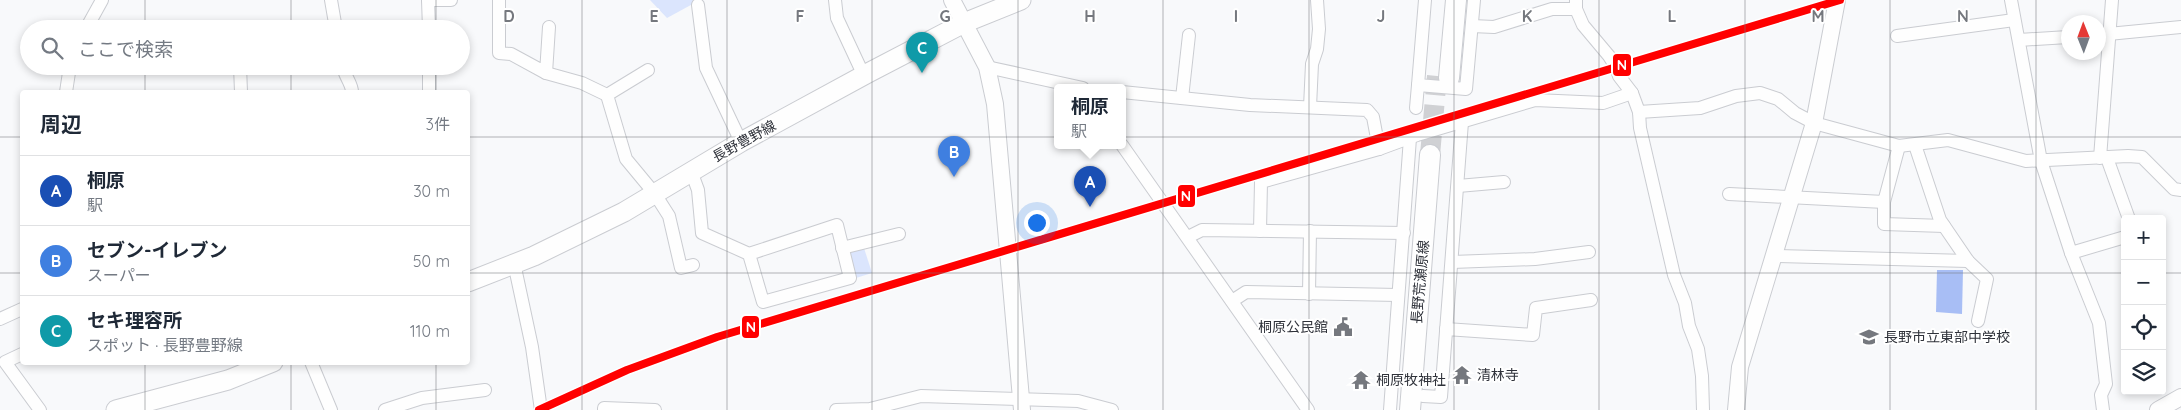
<!DOCTYPE html>
<html lang="ja">
<meta charset="utf-8">
<style>
:root{--surface:#fff;--page:#f2f2f3;--text:#1f2937;--muted:#747a83;--line:#e0e1e3;--accent:#75787e}
body{margin:0;font-family:Quicksand,"Noto Sans JP",sans-serif;background:var(--page);color:var(--text)}
.controls{position:absolute;right:15px;bottom:15px;display:grid;overflow:hidden;border-radius:5px;box-shadow:0 2px 8px #0003}
.controls button{width:45px;height:45px;display:grid;place-items:center;padding:0;border:0;border-bottom:1px solid var(--line);background:var(--surface);color:var(--text);font:25px sans-serif}
.compass{position:absolute;left:2061px;top:15px;width:45px;height:45px;border-radius:50%;background:var(--surface);box-shadow:0 2px 8px #0003;rotate:359deg}
.you{position:absolute;left:1036px;top:222px;width:18px;height:18px;margin:-12px;border:4px solid #fff;border-radius:50%;background:#1a73e8;box-shadow:0 0 0 8px #1a73e833}
.badge{display:grid;place-items:center;width:32px;height:32px;border-radius:50%;background:var(--accent);color:#fff;font-size:16px;font-weight:700}
.pin{position:absolute;translate:-50% -41px;filter:drop-shadow(0 1px 2px #0008)}
.pin::after{content:'';position:absolute;top:26px;width:18px;height:15px;background:inherit;clip-path:polygon(0 0,100% 0,50% 100%)}
.popup{position:absolute;left:1054px;top:84px;width:72px;height:65px;box-sizing:border-box;display:grid;place-content:center;border-radius:5px;background:var(--surface);filter:drop-shadow(0 1px 4px #0005);font-size:16px;white-space:nowrap;color:var(--muted)}
.popup b{font-size:19px;color:var(--text)}
.popup::after{content:'';position:absolute;left:50%;top:100%;margin-left:-10px;border:10px solid transparent;border-top-color:var(--surface)}
.list{margin:0;padding:0;list-style:none}
h2{display:flex;justify-content:space-between;align-items:center;height:65px;margin:0;padding:0 20px;font-size:21px}
h2 small{font-size:16px;font-weight:400;color:var(--muted)}
.list li{display:grid;grid-template-columns:32px 1fr auto;gap:15px;align-items:center;box-sizing:border-box;height:70px;padding:0 20px;border-top:1px solid var(--line)}
.list b{display:block;font-size:19px;white-space:nowrap}
.list p{margin:0;font-size:16px;white-space:nowrap;color:var(--muted)}
.list em{font-size:16px;font-style:normal;color:var(--muted)}
.icon{flex:none;width:28px;height:28px;fill:none;stroke:currentColor;stroke-width:2;stroke-linecap:round;stroke-linejoin:round}
.map{position:relative;flex:none;width:2181px;height:410px;overflow:hidden}
.search{position:absolute;background:var(--surface);box-shadow:0 2px 8px #0003;left:20px;top:20px;width:450px;height:55px;display:flex;align-items:center;gap:12px;box-sizing:border-box;padding:0 18px;border-radius:28px;color:var(--muted);font-size:19px}
.panel{position:absolute;background:var(--surface);box-shadow:0 2px 8px #0003;left:20px;top:90px;width:450px;height:275px;border-radius:5px}
.map>svg:first-child{display:block}
</style>
<div class="map">
<svg width="2181" height="410" viewBox="0 0 2181 410">
<rect width="100%" height="100%" fill="#f8f9fb"/>
<g fill="#dbe5fd">
<path d="M 650,0 L 700,0 L 667,18 Z"/>
<path d="M 864,248 L 872,273 L 856,278 L 849,256 L 851,252 Z"/>
</g>
<path fill="#a8bef5" d="M 1937,270 L 1963,270 L 1962,314 L 1936,312 Z"/>
<g fill="none" stroke-linecap="round" stroke-linejoin="round">
<path stroke="#d0d1d4" stroke-width="20" stroke-dasharray="20 10" stroke-linecap="butt" d="M 1430,155 L 1437,76"/>
<g stroke="#caccd1" stroke-width="14">
<g id="minor">
<path d="M 331,0 L 336,29"/>
<path d="M 428,0 L 429,29"/>
<path d="M 428,0 L 451,0"/>
<path d="M 499,0 L 499,53 L 511,54 L 546,73 L 549,27"/>
<path d="M 835,0 L 837,18 L 864,76"/>
<path d="M 1425,0 L 1418,85 L 1466,89 L 1474,0"/>
<path d="M 1576,0 L 1576,9 L 1583,25 L 1609,56 L 1616,67 L 1619,76 L 1632,93 L 1639,112 L 1640,128 L 1674,275 L 1685,303 L 1689,326 L 1698,349 L 1702,376 L 1703,410"/>
<path d="M 2011,0 L 2041,161 L 2071,253 L 2125,237"/>
<path d="M 698,5 L 706,68 L 741,142"/>
<path d="M 1472,26 L 1494,27 L 1552,9 L 1576,9"/>
<path d="M 86,29 L 102,0"/>
<path d="M 2098,35 L 2181,27"/>
<path d="M 1897,36 L 2014,20"/>
<path d="M 2019,40 L 2068,37"/>
<path d="M 240,66 L 241,92"/>
<path d="M 343,66 C 344,76 352,83 352,92"/>
<path d="M 429,66 L 429,92"/>
<path d="M 987,67 L 1083,88"/>
<path d="M 546,73 L 582,83 L 607,95 L 648,70"/>
<path d="M 66,92 L 70,66"/>
<path d="M 1122,92 L 1250,105 L 1367,110 L 1373,117 L 1379,149"/>
<path d="M 607,95 L 626,159 L 655,194 L 669,216 L 681,268 L 693,265"/>
<path d="M 1182,98 L 1189,35"/>
<path d="M 1310,107 L 1312,64 L 1317,49 L 1319,29 L 1317,0"/>
<path d="M 1416,108 L 1418,85"/>
<path d="M 1639,112 L 1700,108 L 1736,96 L 1760,93 L 1778,99 L 1795,113 L 1814,123 L 1899,146 L 1948,140 L 2026,161 L 2128,156 L 2142,157 L 2174,189 L 2181,190"/>
<path d="M 1122,145 L 1308,410"/>
<path d="M 1915,145 L 1940,220 L 1968,261 L 1987,279 L 1978,321"/>
<path d="M 2100,158 L 2112,0"/>
<path d="M 2107,158 L 2129,219"/>
<path d="M 691,171 L 698,190 L 702,233 L 749,254 L 837,225 L 850,278 L 763,302 L 749,254"/>
<path d="M 1458,186 L 1504,182"/>
<path d="M 1729,194 L 1884,202 L 1899,146"/>
<path d="M 1884,202 L 1884,224 L 1944,226"/>
<path d="M 1260,231 L 1261,182 L 1379,149 L 1417,135 L 1535,100 L 1603,103 L 1632,93"/>
<path d="M 1188,237 L 1202,230 L 1404,233"/>
<path d="M 842,248 L 899,234"/>
<path d="M 2071,253 L 2099,323 L 2106,384 L 2101,395 L 2103,410"/>
<path d="M 1774,256 L 1968,261"/>
<path d="M 1452,262 L 1535,259 L 1589,252"/>
<path d="M 514,263 L 532,347 L 541,410"/>
<path d="M 1309,294 L 1310,231"/>
<path d="M 1232,301 L 1246,292 L 1398,295"/>
<path d="M 0,319 L 22,309"/>
<path d="M 1446,329 L 1533,335 L 1536,308 L 1591,300"/>
<path d="M 22,354 L 5,362 L 40,410"/>
<path d="M 311,362 L 331,410"/>
<path d="M 1423,396 L 1441,397 L 1462,122"/>
<path d="M 385,410 L 422,398 L 485,390"/>
<path d="M 604,410 L 604,408 L 655,410"/>
<path d="M 836,410 L 870,409 L 921,396 L 1078,401 L 1112,410"/>
<path d="M 1390,410 L 1410,138"/>
</g>
</g>
<g stroke="#caccd1" stroke-width="18">
<g id="tertiary">
<path d="M 952,0 L 987,67 L 995,104 L 1022,410"/>
<path d="M 1736,410 L 1740,367 L 1814,123 L 1837,0"/>
<path d="M 2158,410 L 2181,397"/>
</g>
</g>
<g stroke="#caccd1" stroke-width="21">
<g id="secondary">
<path d="M 468,282 L 534,256 L 624,212 L 741,142 L 868,73 L 964,23 L 1021,0"/>
<path d="M 116,410 L 228,380 L 273,362"/>
</g>
</g>
<g stroke="#caccd1" stroke-width="22">
<g id="primary">
<path d="M 1449,78 L 1456,0"/>
<path d="M 1410,410 L 1430,155"/>
</g>
</g>
<use href="#minor" stroke="#fefefe" stroke-width="12"/>
<use href="#tertiary" stroke="#fefefe" stroke-width="16"/>
<use href="#secondary" stroke="#fefefe" stroke-width="19"/>
<use href="#primary" stroke="#fefefe" stroke-width="20"/>
<g stroke="#fff" stroke-width="11">
<path id="rail-1" d="M 539,410 L 627,370 L 717,337 L 1840,0"/>
</g>
<use href="#rail-1" stroke="#f00" stroke-width="8"/>
</g>
<path fill="none" stroke="#75787e" stroke-width="1" stroke-opacity="0.55" d="M 145,0 L 145,29M 291,0 L 291,29M 436,0 L 436,29M 582,0 L 582,410M 727,0 L 727,410M 872,0 L 872,410M 1018,0 L 1018,410M 1163,0 L 1163,410M 1309,0 L 1309,410M 1454,0 L 1454,410M 1599,0 L 1599,410M 1745,0 L 1745,410M 1890,0 L 1890,410M 2036,0 L 2036,410M 145,66 L 145,92M 291,66 L 291,92M 436,66 L 436,92M 0,137 L 22,137M 468,137 L 2181,137M 0,273 L 22,273M 468,273 L 2125,273M 2162,273 L 2181,273M 145,362 L 145,410M 291,362 L 291,410M 436,362 L 436,410"/>
<defs>
<g id="civic-bare" transform="scale(1.5)"><path d="M-.6-6.5H3V-4.5H.6V-3L4-1V1h2V6H-6V1h2V-1L-.6-3ZM-1.2 2.5V6h2.4V2.5Z" fill="#75787e" stroke="#fff" stroke-width="2.5" paint-order="stroke"/></g>
<g id="school-bare" transform="scale(1.5)"><path d="M0-5L7-2L0 1L-7-2ZM-4 1L0 2.5L4 1V4Q0 6-4 4Z" fill="#75787e" stroke="#fff" stroke-width="2.5" paint-order="stroke"/></g>
<g id="temple-bare" transform="scale(1.5)"><path d="M0-6L5-2H3V0L6.5 2.5H4V6H1.5V3h-3V6H-4V2.5H-6.5L-3 0V-2H-5Z" fill="#75787e" stroke="#fff" stroke-width="2.5" paint-order="stroke"/></g>
</defs>
<g fill-rule="evenodd">
<use href="#civic-bare" x="1343" y="327"/>
<use href="#school-bare" x="1869" y="337"/>
<use href="#temple-bare" x="1462" y="375"/>
<use href="#temple-bare" x="1361" y="380"/>
</g>
<g text-anchor="middle" stroke-width="4" stroke-linejoin="round" paint-order="stroke">
<g font-size="14" fill="#2f323a" stroke="#fff">
<text transform="translate(744 141) rotate(-29)" y="5">長野豊野線</text>
<text transform="translate(1420 282) rotate(-85)" y="5">長野荒瀬原線</text>
</g>
<g font-size="14" fill="#2f323a" stroke="#fff" text-anchor="start">
<text x="1328" y="332" text-anchor="end">桐原公民館</text>
<text x="1884" y="342">長野市立東部中学校</text>
<text x="1477" y="380">清林寺</text>
<text x="1376" y="385">桐原牧神社</text>
</g>
</g>
<g font-size="16" text-anchor="middle" font-weight="bold" fill="#75787e" stroke="#fff" stroke-width="4" stroke-linejoin="round" paint-order="stroke">
<text x="509" y="22">D</text>
<text x="654" y="22">E</text>
<text x="800" y="22">F</text>
<text x="945" y="22">G</text>
<text x="1090" y="22">H</text>
<text x="1236" y="22">I</text>
<text x="1381" y="22">J</text>
<text x="1527" y="22">K</text>
<text x="1672" y="22">L</text>
<text x="1818" y="22">M</text>
<text x="1963" y="22">N</text>
</g>
<g stroke="#fff" stroke-width="2">
<rect x="1612" y="53" width="20" height="24" rx="5" fill="#f00"/>
<rect x="1177" y="184" width="19" height="24" rx="5" fill="#f00"/>
<rect x="741" y="315" width="19" height="24" rx="5" fill="#f00"/>
</g>
<g font-size="14" text-anchor="middle" font-weight="bold" fill="#fff">
<text x="1622" y="70">N</text>
<text x="1186" y="201">N</text>
<text x="751" y="332">N</text>
</g>
</svg>
<div class="controls">
<button>+</button>
<button>−</button>
<button><svg class="icon" aria-label="locate" viewBox="0 0 24 24"><circle cx="12" cy="12" r="6"/><path d="M12 2v4M12 18v4M2 12h4M18 12h4"/></svg></button>
<button><svg class="icon" aria-label="layers" viewBox="0 0 24 24"><path d="M12 4l9 5-9 5-9-5zM3 14l9 5 9-5"/></svg></button>
</div>
<svg class="compass" viewBox="-18 -18 36 36"><path d="M0-13l5 13h-10z" fill="#e53935"/><path d="M0 13l5-13h-10z" fill="#747a83"/></svg>
<div class="you"></div>
<div class="pin badge" style="left:1090px;top:207px;background:#1a4fb4">A</div>
<div class="popup"><b>桐原</b>駅</div>
<div class="pin badge" style="left:954px;top:177px;background:#3f7fe0">B</div>
<div class="pin badge" style="left:922px;top:73px;background:#0f9aa8">C</div>
<div class="search"><svg class="icon" aria-label="search" viewBox="0 0 24 24"><circle cx="10" cy="10" r="6"/><path d="M15 15l6 6"/></svg>ここで検索</div>
<section class="panel">
<h2>周辺<small>3件</small></h2>
<ul class="list">
<li><span class="badge" style="background:#1a4fb4">A</span><div><b>桐原</b><p>駅</p></div><em>30 m</em></li>
<li><span class="badge" style="background:#3f7fe0">B</span><div><b>セブン-イレブン</b><p>スーパー</p></div><em>50 m</em></li>
<li><span class="badge" style="background:#0f9aa8">C</span><div><b>セキ理容所</b><p>スポット · 長野豊野線</p></div><em>110 m</em></li>
</ul>
</section>
</div>
